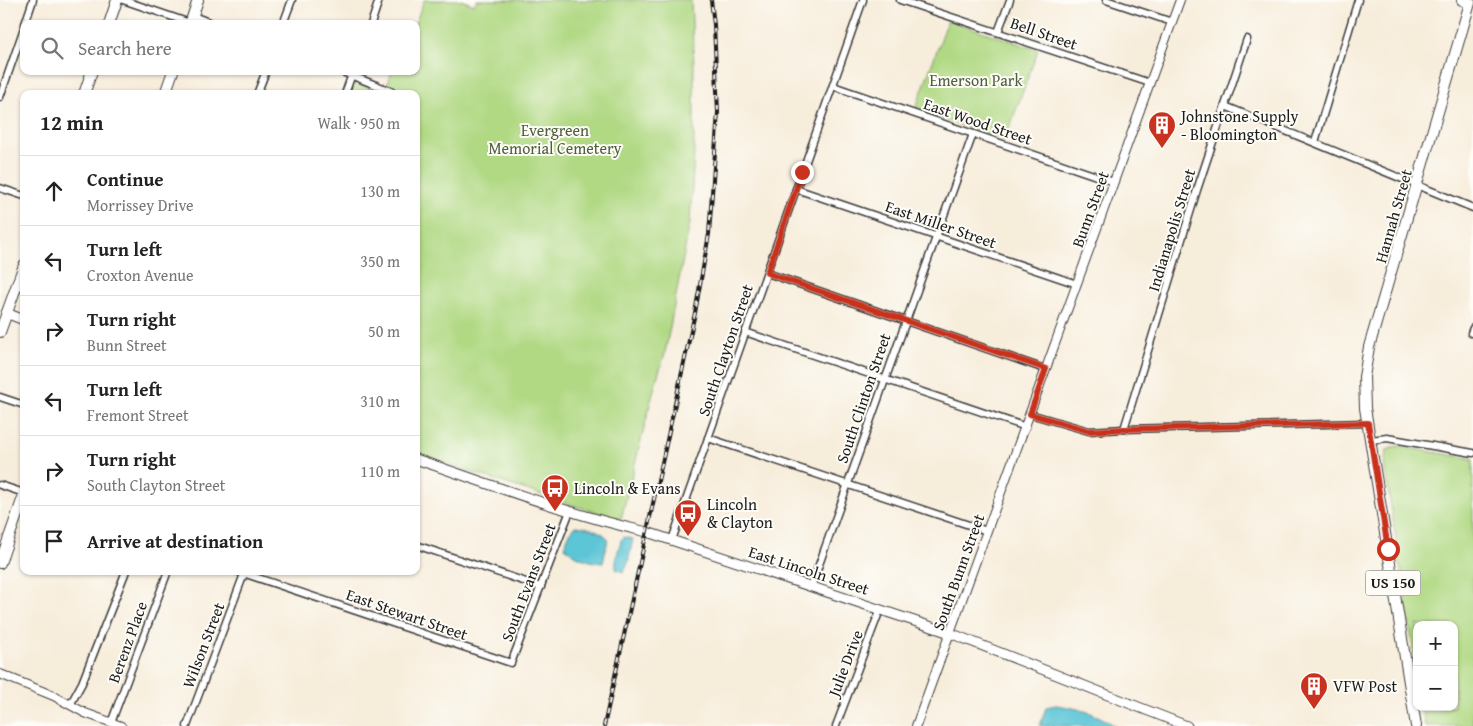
<!DOCTYPE html>
<meta charset="utf-8">
<style>
:root{--surface:#fff;--page:#f6f6f6;--text:#222;--muted:#767676;--line:#e0e0e0}
body{margin:0;font-family:"Gentium Book Plus",serif;background:var(--page);color:var(--text)}
.controls{position:absolute;right:15px;bottom:15px;display:grid;overflow:hidden;border-radius:10px;box-shadow:0 1px 4px #0004}
.controls button{width:45px;height:45px;display:grid;place-items:center;padding:0;border:0;border-bottom:1px solid var(--line);background:var(--surface);color:var(--text);font:25px sans-serif}
.stop{position:absolute;width:15px;height:15px;margin:-11px;border:4px solid #c8321e;border-radius:50%;background:#fff}
.stop.end{background:#c8321e;border-color:#fff;box-shadow:0 1px 5px #0008}
.list{margin:0;padding:0;list-style:none}
h2{display:flex;justify-content:space-between;align-items:center;height:65px;margin:0;padding:0 20px;font-size:21px}
h2 small{font-size:16px;font-weight:400;color:var(--muted)}
.list li{display:grid;grid-template-columns:32px 1fr auto;gap:15px;align-items:center;box-sizing:border-box;height:70px;padding:0 20px;border-top:1px solid var(--line)}
.list b{display:block;font-size:19px;white-space:nowrap}
.list p{margin:0;font-size:16px;white-space:nowrap;color:var(--muted)}
.list em{font-size:16px;font-style:normal;color:var(--muted)}
.icon{flex:none;width:28px;height:28px;fill:none;stroke:currentColor;stroke-width:2;stroke-linecap:round;stroke-linejoin:round}
.map{position:relative;flex:none;width:1473px;height:726px;overflow:hidden}
.search{position:absolute;background:var(--surface);box-shadow:0 1px 4px #0004;left:20px;top:20px;width:400px;height:55px;display:flex;align-items:center;gap:12px;box-sizing:border-box;padding:0 18px;border-radius:10px;color:var(--muted);font-size:19px}
.panel{position:absolute;background:var(--surface);box-shadow:0 1px 4px #0004;left:20px;top:90px;width:400px;height:485px;border-radius:10px}
.map>svg:first-child{display:block}
</style>
<div class="map">
<svg width="1473" height="726" viewBox="0 0 1473 726">
<rect width="100%" height="100%" fill="#fdfcf7"/>
<filter id="ink" filterUnits="userSpaceOnUse"><feTurbulence type="fractalNoise" baseFrequency=".02" numOctaves="2"/><feDisplacementMap in="SourceGraphic" scale="10" xChannelSelector="R" yChannelSelector="G"/><feConvolveMatrix kernelMatrix="1 2 1 2 8 2 1 2 1" color-interpolation-filters="sRGB"/></filter>
<filter id="wash" filterUnits="userSpaceOnUse"><feTurbulence type="fractalNoise" baseFrequency=".0096" numOctaves="4" result="noise"/><feDisplacementMap in="SourceGraphic" scale="20" xChannelSelector="R" yChannelSelector="G"/><feGaussianBlur stdDeviation="1.12" result="paint"/><feColorMatrix in="noise" values="0 0 0 0 0 0 0 0 0 0 0 0 0 0 0 0 0 1.4 0 .05"/><feComposite in="paint" operator="in"/></filter>
<g filter="url(#wash)">
<rect width="100%" height="100%" fill="#f7eddb"/>
<g fill="#b1d984" stroke="#667a50">
<path d="M 424,0 L 461,0 L 474,5 L 477,0 L 691,0 L 694,66 L 694,153 L 690,222 L 665,353 L 655,385 L 621,519 L 572,505 L 416,454 L 416,94 L 350,94 L 354,82 L 385,93 L 392,71 L 416,71 L 415,24 Z"/>
<path d="M 948,20 L 1038,50 L 1005,140 L 915,110 Z"/>
<path d="M 1397,446 L 1473,459 L 1473,726 L 1425,726 L 1422,707 L 1454,707 L 1454,625 L 1417,625 L 1417,673 L 1384,463 L 1387,450 Z"/>
</g>
<g fill="#5bc5d6" stroke="#3c7079">
<path d="M 576,526 C 586,527 602,530 608,539 L 603,563 C 591,563 572,556 565,547 C 567,538 569,532 576,526 Z"/>
<path d="M 624,537 L 633,539 L 628,563 L 623,572 L 616,569 L 616,559 L 621,540 Z"/>
<path d="M 1056,705 C 1078,708 1097,713 1115,726 L 1040,726 L 1046,707 Z"/>
</g>
</g>
<g filter="url(#ink)">
<g fill="none" stroke-linecap="round" stroke-linejoin="round">
<g stroke="#3d3b39" stroke-width="9">
<g id="minor">
<path d="M 123,0 L 190,23"/>
<path d="M 900,0 L 1150,83"/>
<path d="M 1106,0 L 1172,22"/>
<path d="M 193,16 L 214,24"/>
<path d="M 25,24 L 33,0"/>
<path d="M 283,24 L 292,0"/>
<path d="M 371,24 L 379,0"/>
<path d="M 998,32 L 1010,0"/>
<path d="M 340,71 L 391,91"/>
<path d="M 833,86 L 1114,182"/>
<path d="M 257,94 L 266,71"/>
<path d="M 345,94 L 353,71"/>
<path d="M 0,97 L 24,28"/>
<path d="M 1225,106 L 1473,208"/>
<path d="M 1315,142 L 1358,0"/>
<path d="M 0,188 L 24,196"/>
<path d="M 796,189 L 1077,284"/>
<path d="M 767,273 L 1045,369"/>
<path d="M 745,332 L 1026,427"/>
<path d="M 1471,333 L 1473,328"/>
<path d="M 0,397 L 24,405"/>
<path d="M 1030,414 L 1089,431 L 1124,429 L 1368,423"/>
<path d="M 1124,429 L 1197,190 L 1247,39"/>
<path d="M 708,438 L 987,531"/>
<path d="M 1371,440 L 1387,438 L 1473,453"/>
<path d="M 0,485 L 24,493"/>
<path d="M 672,540 L 863,0"/>
<path d="M 416,545 L 541,587"/>
<path d="M 237,571 L 511,663 L 570,511"/>
<path d="M 811,587 L 973,134"/>
<path d="M 70,705 L 82,683 L 126,571"/>
<path d="M 111,723 L 168,571"/>
<path d="M 187,726 L 244,574"/>
<path d="M 836,726 L 880,610"/>
</g>
</g>
<g stroke="#3d3b39" stroke-width="10">
<g id="tertiary">
<path d="M 0,674 L 54,696 L 85,713 L 121,726"/>
<path d="M 916,726 L 1180,0"/>
</g>
</g>
<g stroke="#3d3b39" stroke-width="11">
<g id="secondary">
<path d="M 6,313 L 24,320"/>
<path d="M 416,459 C 492,485 568,514 647,532 L 950,633 L 1187,726"/>
</g>
</g>
<g stroke="#3d3b39" stroke-width="12">
<g id="primary">
<path d="M 109,24 L 117,0"/>
<path d="M 190,24 L 198,0"/>
<path d="M 84,94 L 92,71"/>
<path d="M 165,94 L 173,71"/>
<path d="M 0,332 L 24,265"/>
<path d="M 0,563 L 24,495"/>
<path d="M 1416,726 L 1365,408 L 1364,377 L 1369,347 L 1470,3 L 1462,0"/>
</g>
</g>
<use href="#minor" stroke="#fff" stroke-width="6"/>
<use href="#tertiary" stroke="#fff" stroke-width="8"/>
<use href="#secondary" stroke="#fff" stroke-width="9"/>
<use href="#primary" stroke="#fff" stroke-width="10"/>
<g stroke="#1c1c1c" stroke-width="4">
<path id="rail" d="M 604,726 L 695,313 L 709,234 L 718,112 L 714,25 L 711,0"/>
</g>
<use href="#rail" stroke="#fdfcf7" stroke-width="2" stroke-dasharray="5.5" stroke-linecap="butt"/>
</g>
</g>
<g fill="none" stroke-linecap="round" stroke-linejoin="round" filter="url(#ink)">
<path stroke="#c8321e" stroke-width="6" d="M 802,172 L 767,273 L 1046,369 L 1030,414 L 1089,431 L 1124,429 L 1368,423 L 1388,549"/>
</g>
<defs>
<g id="building-pin" transform="scale(1.4375)"><path d="M0 17L-7.5 6A9.5 9.5 0 1 1 7.5 6Z" fill="#c8321e" stroke="#fdfcf7"/><path d="M-4-6H4V6H1V3H-1V6H-4ZM-2.5-4.3h1.7v1.8h-1.7ZM.8-4.3h1.7v1.8H.8ZM-2.5-1h1.7V.8h-1.7ZM.8-1h1.7V.8H.8Z" fill="#fff"/></g>
<g id="bus-pin" transform="scale(1.4375)"><path d="M0 17L-7.5 6A9.5 9.5 0 1 1 7.5 6Z" fill="#c8321e" stroke="#fdfcf7"/><path d="M-5-6H5V4H4V6H2V4H-2V6H-4V4H-5ZM-3.5-4V0h7V-4ZM-3.5 1.2v1.5H-2V1.2ZM2 1.2v1.5H3.5V1.2Z" fill="#fff"/></g>
</defs>
<g fill-rule="evenodd">
<use href="#building-pin" x="1162" y="125"/>
<use href="#bus-pin" x="555" y="488"/>
<use href="#bus-pin" x="688" y="513"/>
<use href="#building-pin" x="1314" y="686"/>
</g>
<g text-anchor="middle" stroke-width="4" stroke-linejoin="round" paint-order="stroke">
<rect fill="#fdfcf7" stroke="#605f5e" stroke-width="1" x="1365.5" y="570.5" width="55" height="25" rx="4"/>
<g font-size="15" font-weight="bold" fill="#1c1c1c">
<text x="1393" y="588">US 150</text>
</g>
<g font-size="16" fill="#1c1c1c" stroke="#fdfcf7">
<text transform="translate(1044 33) rotate(19)" y="6">Bell Street</text>
<text transform="translate(978 121) rotate(19)" y="6">East Wood Street</text>
<text transform="translate(1090 209) rotate(-70)" y="6">Bunn Street</text>
<text transform="translate(1393 216) rotate(-74)" y="6">Hannah Street</text>
<text transform="translate(941 224) rotate(19)" y="6">East Miller Street</text>
<text transform="translate(1171 230) rotate(-73)" y="6">Indianapolis Street</text>
<text transform="translate(725 350) rotate(-71)" y="6">South Clayton Street</text>
<text transform="translate(863 398) rotate(-71)" y="6">South Clinton Street</text>
<text transform="translate(809 570) rotate(18)" y="6">East Lincoln Street</text>
<text transform="translate(958 572) rotate(-70)" y="6">South Bunn Street</text>
<text transform="translate(528 582) rotate(-69)" y="6">South Evans Street</text>
<text transform="translate(407 614) rotate(19)" y="6">East Stewart Street</text>
<text transform="translate(127 642) rotate(-70)" y="6">Berenz Place</text>
<text transform="translate(203 645) rotate(-69)" y="6">Wilson Street</text>
<text transform="translate(845 663) rotate(-69)" y="6">Julie Drive</text>
</g>
<g font-size="16" fill="#505e40" stroke="#fdfcf7">
<text x="976" y="86">Emerson Park</text>
<text x="555" y="136">Evergreen<tspan x="555" dy="18">Memorial Cemetery</tspan></text>
</g>
<g font-size="16" fill="#1c1c1c" stroke="#fdfcf7" text-anchor="start">
<text x="1181" y="122">Johnstone Supply<tspan x="1181" dy="18">- Bloomington</tspan></text>
<text x="574" y="494">Lincoln &amp; Evans</text>
<text x="707" y="510">Lincoln<tspan x="707" dy="18">&amp; Clayton</tspan></text>
<text x="1333" y="692">VFW Post</text>
</g>
</g>
</svg>
<div class="controls">
<button>+</button>
<button>−</button>
</div>
<div class="stop" style="left:1388px;top:549px"></div>
<div class="stop end" style="left:802px;top:172px"></div>
<div class="search"><svg class="icon" aria-label="search" viewBox="0 0 24 24"><circle cx="10" cy="10" r="6"/><path d="M15 15l6 6"/></svg>Search here</div>
<section class="panel">
<h2>12 min<small>Walk · 950 m</small></h2>
<ul class="list">
<li><svg class="icon" aria-label="ahead" viewBox="0 0 24 24"><path d="M12 20V5M6 11l6-6 6 6"/></svg><div><b>Continue</b><p>Morrissey Drive</p></div><em>130 m</em></li>
<li><svg class="icon" aria-label="left" viewBox="0 0 24 24"><path d="M17 20v-9H6M10 6l-5 5 5 5"/></svg><div><b>Turn left</b><p>Croxton Avenue</p></div><em>350 m</em></li>
<li><svg class="icon" aria-label="right" viewBox="0 0 24 24"><path d="M7 20v-9h11M14 6l5 5-5 5"/></svg><div><b>Turn right</b><p>Bunn Street</p></div><em>50 m</em></li>
<li><svg class="icon" aria-label="left" viewBox="0 0 24 24"><path d="M17 20v-9H6M10 6l-5 5 5 5"/></svg><div><b>Turn left</b><p>Fremont Street</p></div><em>310 m</em></li>
<li><svg class="icon" aria-label="right" viewBox="0 0 24 24"><path d="M7 20v-9h11M14 6l5 5-5 5"/></svg><div><b>Turn right</b><p>South Clayton Street</p></div><em>110 m</em></li>
<li><svg class="icon" aria-label="arrive" viewBox="0 0 24 24"><path d="M6 21V4h12l-3 4 3 4H6"/></svg><div><b>Arrive at destination</b></div></li>
</ul>
</section>
</div>
